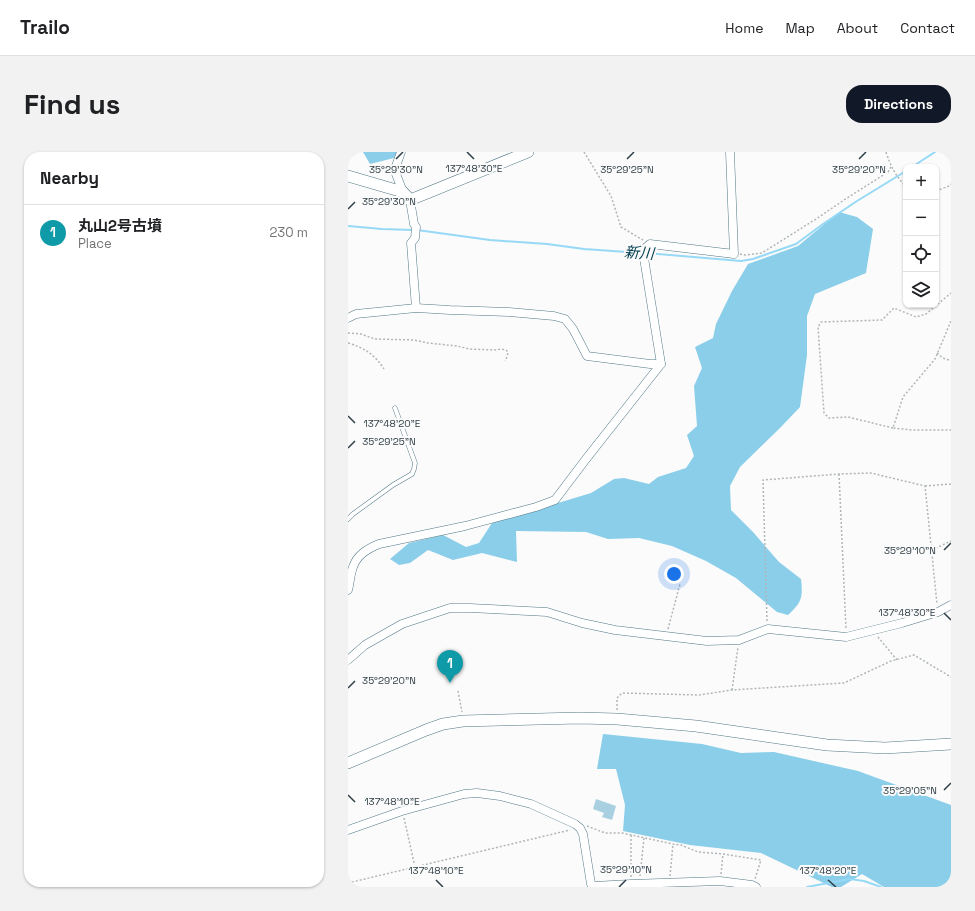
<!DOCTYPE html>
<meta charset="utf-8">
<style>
:root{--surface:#fff;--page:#f2f2f2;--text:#202124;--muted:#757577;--line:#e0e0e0;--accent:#111827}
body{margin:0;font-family:"Space Grotesk","Noto Sans JP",sans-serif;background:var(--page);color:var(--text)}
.controls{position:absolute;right:12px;top:12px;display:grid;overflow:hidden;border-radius:8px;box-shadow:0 1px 3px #0004}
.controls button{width:36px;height:36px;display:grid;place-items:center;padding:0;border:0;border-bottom:1px solid var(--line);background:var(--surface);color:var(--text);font:20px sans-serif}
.you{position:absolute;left:326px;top:422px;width:14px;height:14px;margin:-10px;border:3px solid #fff;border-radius:50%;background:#1a73e8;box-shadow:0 0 0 6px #1a73e833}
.badge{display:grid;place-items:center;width:26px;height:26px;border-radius:50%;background:var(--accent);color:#fff;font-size:13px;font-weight:700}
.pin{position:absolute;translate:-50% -33px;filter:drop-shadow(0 1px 2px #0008)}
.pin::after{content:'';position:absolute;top:21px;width:14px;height:12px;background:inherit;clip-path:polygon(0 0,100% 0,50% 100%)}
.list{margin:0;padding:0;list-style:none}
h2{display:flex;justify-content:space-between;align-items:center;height:52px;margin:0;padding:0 16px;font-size:17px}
h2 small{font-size:13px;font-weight:400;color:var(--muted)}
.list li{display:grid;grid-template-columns:26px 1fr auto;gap:12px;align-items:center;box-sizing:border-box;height:56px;padding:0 16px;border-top:1px solid var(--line)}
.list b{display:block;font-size:15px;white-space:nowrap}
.list p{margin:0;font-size:13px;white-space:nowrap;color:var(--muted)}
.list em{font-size:13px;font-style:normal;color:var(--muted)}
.icon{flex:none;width:22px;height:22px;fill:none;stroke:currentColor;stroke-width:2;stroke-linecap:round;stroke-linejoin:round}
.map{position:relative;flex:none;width:603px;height:735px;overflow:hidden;border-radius:16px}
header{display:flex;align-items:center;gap:24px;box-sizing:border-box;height:56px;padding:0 20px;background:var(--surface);border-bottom:1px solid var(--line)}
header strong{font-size:19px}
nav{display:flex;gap:22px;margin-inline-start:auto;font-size:14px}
.intro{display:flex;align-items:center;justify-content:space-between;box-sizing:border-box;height:96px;padding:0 24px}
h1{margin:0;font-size:28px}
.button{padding:10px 18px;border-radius:16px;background:var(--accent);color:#fff;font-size:14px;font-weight:700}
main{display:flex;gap:24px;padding:0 24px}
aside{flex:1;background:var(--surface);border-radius:16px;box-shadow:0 1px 3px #0004}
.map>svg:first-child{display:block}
</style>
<header>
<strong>Trailo</strong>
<nav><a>Home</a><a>Map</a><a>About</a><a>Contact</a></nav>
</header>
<div class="intro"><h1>Find us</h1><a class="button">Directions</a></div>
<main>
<aside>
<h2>Nearby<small></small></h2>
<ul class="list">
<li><span class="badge" style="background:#0f9aa8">1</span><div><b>丸山2号古墳</b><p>Place</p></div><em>230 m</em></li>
</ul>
</aside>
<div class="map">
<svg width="603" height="735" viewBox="0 0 603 735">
<rect width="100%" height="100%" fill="#fbfbfb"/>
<g fill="#8aceea">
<path d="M 15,0 L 49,0 L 46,6 L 22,12 Z"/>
<path d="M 491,60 L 509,65 L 525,77 L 518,121 L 467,142 L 459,164 L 459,203 L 452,255 L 432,276 L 392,315 L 382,334 L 383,358 L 405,380 L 431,410 L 453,427 C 455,446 454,450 440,463 L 429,460 L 388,426 L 358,409 L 324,394 L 291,386 L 260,387 L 238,380 L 168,379 L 169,410 L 134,401 L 105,408 L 80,398 L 62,411 L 51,413 L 42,407 L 61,391 L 95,383 L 118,395 L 131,391 L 144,371 L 243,341 L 266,327 L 276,326 L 301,332 L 310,325 L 338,316 L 346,304 L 339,283 L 349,274 L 346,234 L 354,216 L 347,195 L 365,186 L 368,172 L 384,139 L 400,112 L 450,94 Z"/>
<path d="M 255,582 L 354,592 L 393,601 L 426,600 L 510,619 L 603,653 L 603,735 L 536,735 L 514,722 L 493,735 L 484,735 L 413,701 L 342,693 L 275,679 L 277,653 L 268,617 L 249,617 Z"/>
</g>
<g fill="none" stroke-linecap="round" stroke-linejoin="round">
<g stroke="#96d9f6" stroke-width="2">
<path d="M 564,15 L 587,0"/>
<path d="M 0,74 L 34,77 L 65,78"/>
<path d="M 69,78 L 142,88 L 199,92 L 236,97 L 293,101"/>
<path d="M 298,101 L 393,109 L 405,107 L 448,92 L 475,72 L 509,49 L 558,19"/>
<path d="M 459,735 L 502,727 L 516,729 L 533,735"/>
</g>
</g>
<path fill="#a9d0e1" d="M 248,647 L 268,654 L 264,668 L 254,665 L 256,661 L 245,657 Z"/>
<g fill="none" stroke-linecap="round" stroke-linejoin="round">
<g stroke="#527786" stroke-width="5">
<path id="lane" d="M 0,367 L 5,362 L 45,333 L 64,322 L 66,317 L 67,311 L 47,256"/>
</g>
<g stroke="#527786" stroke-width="9">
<g id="street">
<path d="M 53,0 L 47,17 L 48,22 L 55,40"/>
<path d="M 62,48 L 66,72 L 68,75 L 67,86 L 63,91 L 68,156"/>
<path d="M 0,166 L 8,162 L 68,156 L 102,158 L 161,160 L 206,164 L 217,167 L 225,177 L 239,204 L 302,212 L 313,212"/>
<path d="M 0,438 C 2,431 2,423 5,415 C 9,403 19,397 31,392 L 117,374 L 188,355 L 207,348 L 238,307 L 313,212 L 296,106 L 297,96 L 302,92 L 386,102 L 382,0"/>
<path d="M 0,508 L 17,493 L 54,472 L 102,456 L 122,456 L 199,460 L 234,471 L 267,478 L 359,489 L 391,488 L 420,477 L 498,485 L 554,471 L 590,460 L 603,453"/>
<path d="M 0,678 L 54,659 L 116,642 L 129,641 L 152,644 L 183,652 L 227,672 L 232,676 L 235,682 L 243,732 L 246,734 L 283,732 L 372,729 L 404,733 L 408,735"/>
</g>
</g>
<g stroke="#527786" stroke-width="12">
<g id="secondary">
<path d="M 0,24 L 55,40 L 62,48 L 180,0"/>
<path d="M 0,611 L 78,578 L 95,572 L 115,569 L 232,566 L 269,567 L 348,574 L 479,593 L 537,596 L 603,592"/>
</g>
</g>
<g stroke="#b0b6b8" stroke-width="1.5" stroke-dasharray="2 2" stroke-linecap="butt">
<path d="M 236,0 L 263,44 L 273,75 L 295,88"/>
<path d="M 538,0 C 543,15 547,23 558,35"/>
<path d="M 588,39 L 601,34 L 603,32"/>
<path d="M 392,102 L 397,103 L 414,101 L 468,67 L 496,48 L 540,20 L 543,15"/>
<path d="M 603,169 L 587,207 L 555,245 L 545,276 L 564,278 L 603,278"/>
<path d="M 0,181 L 13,182 L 27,187 L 66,188 L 80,191 L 109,194 L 121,197 L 146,198 L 153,197 L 158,198 L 160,200 L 159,205 L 157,209"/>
<path d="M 0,191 C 17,196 27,203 36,217"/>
<path d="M 589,201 C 593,205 597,208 603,208"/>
<path d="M 545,276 L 500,265 L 481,266 L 476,261 L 470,175 L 473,170 L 534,168 L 546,156 L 568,165 L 578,162 L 603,141"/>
<path d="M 491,322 L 498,477"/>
<path d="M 577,334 L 603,332"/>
<path d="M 584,398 L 603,389"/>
<path d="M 419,469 L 415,328 L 491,322 L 523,321 L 577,334 L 589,452"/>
<path d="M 320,477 L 332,432"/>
<path d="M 530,485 L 549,508"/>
<path d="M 384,538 L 390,495"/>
<path d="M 110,539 L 114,560"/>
<path d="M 269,558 L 269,546 L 274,541 L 351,543 L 384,538 L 496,531 L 543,509 L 566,503 L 603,525"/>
<path d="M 56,666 L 67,715"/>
<path d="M 239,674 L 257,681 L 274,681 L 325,692 L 333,693 L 350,700 L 375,702 L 413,708 L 407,727"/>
<path d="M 283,683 L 283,725"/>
<path d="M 373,722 L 375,702"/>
<path d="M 292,724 L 296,686"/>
<path d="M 322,724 L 325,692"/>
<path d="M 0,731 L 222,678"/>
</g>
<use href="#lane" stroke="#fff" stroke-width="4"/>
<use href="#street" stroke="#fff" stroke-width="8"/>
<use href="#secondary" stroke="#fff" stroke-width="11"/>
</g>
<path fill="none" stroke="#2f3f46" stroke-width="1.5" d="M 119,0 L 126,7M 48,7 L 55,0M 279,7 L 286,0M 511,7 L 518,0M 0,57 L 7,50M 0,264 L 7,271M 0,296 L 7,289M 596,398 L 603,391M 596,461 L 603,468M 0,536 L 7,529M 596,638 L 603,631M 0,643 L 7,650M 88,728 L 95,735M 480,728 L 488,735M 271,735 L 278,728"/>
<g text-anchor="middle" stroke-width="4" stroke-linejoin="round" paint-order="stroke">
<g font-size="15" font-style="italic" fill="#003d50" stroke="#fbfbfb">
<text transform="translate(291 101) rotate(4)" y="5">新川</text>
</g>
</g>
<g font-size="10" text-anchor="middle" fill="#2f3f46" stroke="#fbfbfb" stroke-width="4" stroke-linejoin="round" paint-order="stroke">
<text x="126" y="20">137°48'30"E</text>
<text x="48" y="21">35°29'30"N</text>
<text x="279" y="21">35°29'25"N</text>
<text x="511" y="21">35°29'20"N</text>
<text x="41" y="53">35°29'30"N</text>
<text x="44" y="275">137°48'20"E</text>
<text x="41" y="293">35°29'25"N</text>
<text x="562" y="402">35°29'10"N</text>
<text x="559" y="464">137°48'30"E</text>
<text x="41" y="532">35°29'20"N</text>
<text x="562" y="642">35°29'05"N</text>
<text x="44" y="653">137°48'10"E</text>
<text x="278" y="721">35°29'10"N</text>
<text x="88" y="722">137°48'10"E</text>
<text x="480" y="722">137°48'20"E</text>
</g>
</svg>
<div class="controls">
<button>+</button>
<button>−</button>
<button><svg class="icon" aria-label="locate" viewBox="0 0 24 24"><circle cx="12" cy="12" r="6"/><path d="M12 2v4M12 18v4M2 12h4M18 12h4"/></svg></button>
<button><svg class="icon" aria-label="layers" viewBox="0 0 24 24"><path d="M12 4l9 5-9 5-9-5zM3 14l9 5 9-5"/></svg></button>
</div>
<div class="you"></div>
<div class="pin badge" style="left:102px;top:531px;background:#0f9aa8">1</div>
</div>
</main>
